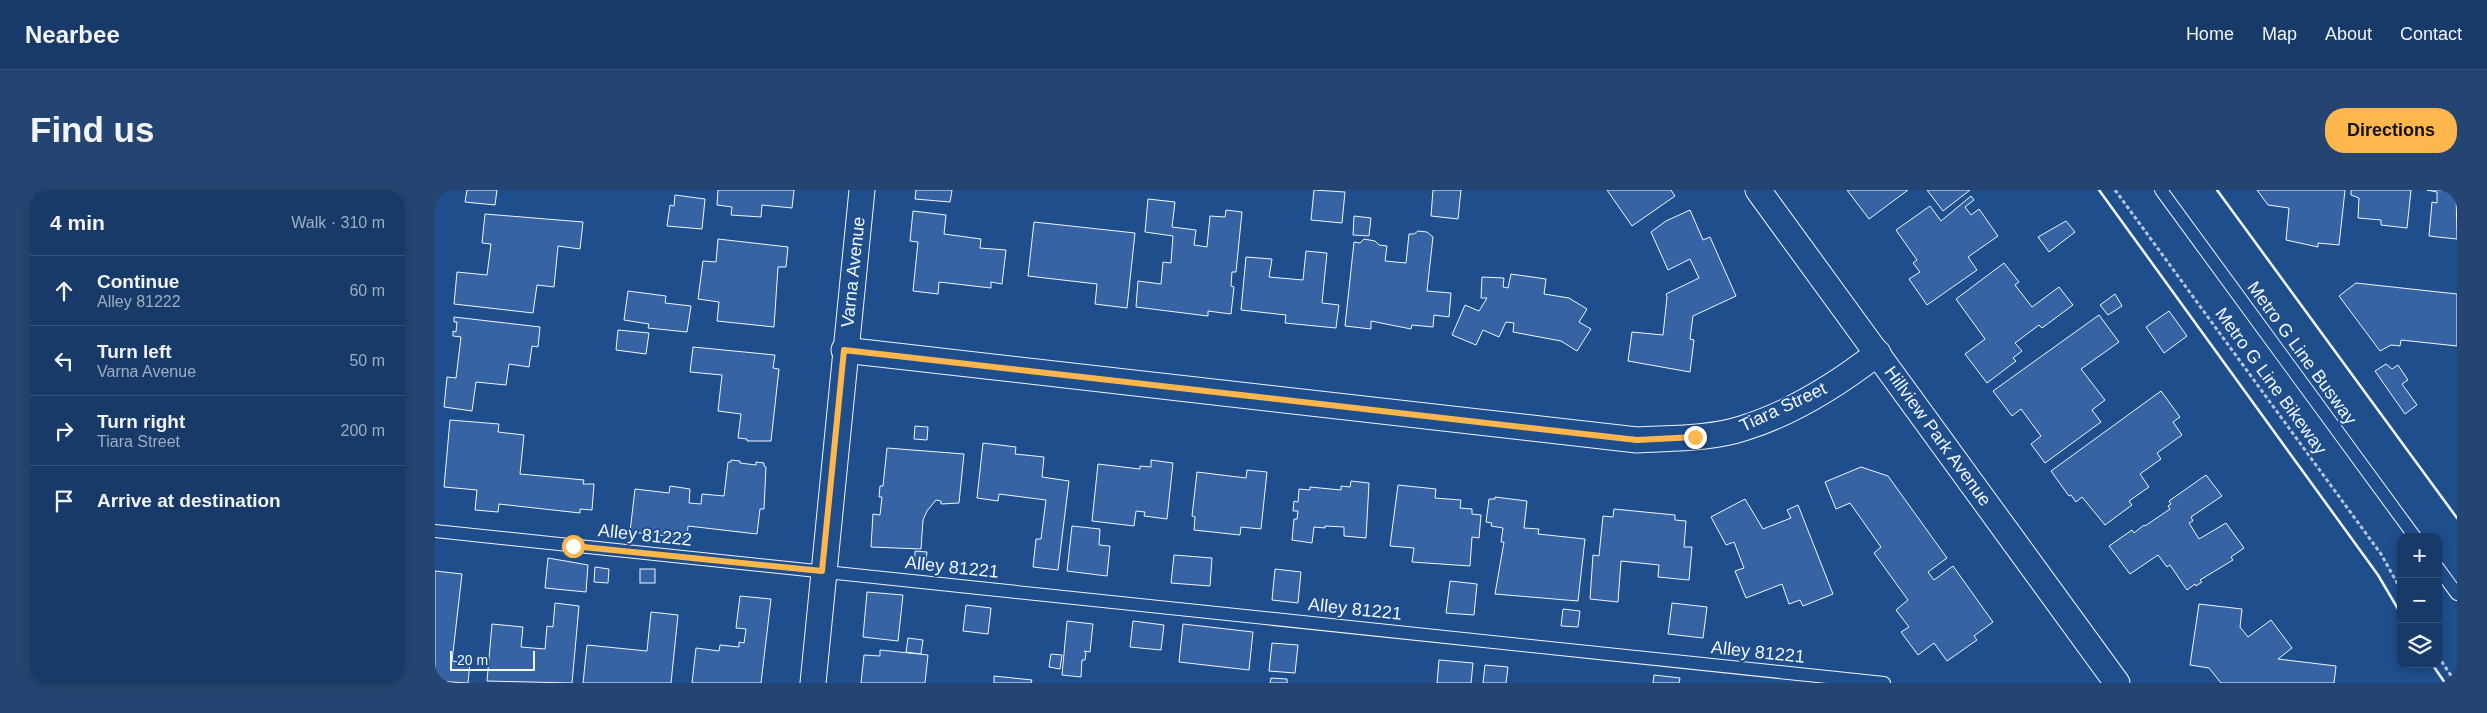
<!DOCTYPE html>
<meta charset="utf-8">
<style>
:root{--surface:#173a69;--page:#244571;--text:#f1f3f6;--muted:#9eadc0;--line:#36547d;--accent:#ffb74d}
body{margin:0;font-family:Helvetica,sans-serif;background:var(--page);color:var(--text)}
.controls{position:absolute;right:15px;bottom:15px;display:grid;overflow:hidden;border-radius:10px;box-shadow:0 2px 8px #0003}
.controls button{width:45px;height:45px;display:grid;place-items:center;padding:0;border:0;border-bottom:1px solid var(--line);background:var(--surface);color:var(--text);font:25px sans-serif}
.scale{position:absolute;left:15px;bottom:12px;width:85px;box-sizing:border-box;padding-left:5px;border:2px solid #f2f6ff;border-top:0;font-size:14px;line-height:18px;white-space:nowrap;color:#f2f6ff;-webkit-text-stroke:4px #1f4e8c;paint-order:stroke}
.stop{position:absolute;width:15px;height:15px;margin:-11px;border:4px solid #ffb74d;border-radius:50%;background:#fff}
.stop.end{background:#ffb74d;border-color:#fff;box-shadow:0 1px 5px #0008}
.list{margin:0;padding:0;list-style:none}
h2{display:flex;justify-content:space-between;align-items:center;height:65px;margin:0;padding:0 20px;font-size:21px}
h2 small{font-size:16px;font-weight:400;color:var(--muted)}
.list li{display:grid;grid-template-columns:32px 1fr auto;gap:15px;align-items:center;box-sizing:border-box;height:70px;padding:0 20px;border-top:1px solid var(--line)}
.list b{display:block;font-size:19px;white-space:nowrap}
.list p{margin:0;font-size:16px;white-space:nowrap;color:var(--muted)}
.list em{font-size:16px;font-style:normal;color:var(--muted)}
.icon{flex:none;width:28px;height:28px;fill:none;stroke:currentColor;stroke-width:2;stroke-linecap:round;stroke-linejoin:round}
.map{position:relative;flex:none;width:2022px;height:493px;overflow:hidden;border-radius:20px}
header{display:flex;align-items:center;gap:30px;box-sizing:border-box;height:70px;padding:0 25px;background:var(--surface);border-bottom:1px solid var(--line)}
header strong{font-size:24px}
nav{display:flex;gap:28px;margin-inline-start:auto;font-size:18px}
.intro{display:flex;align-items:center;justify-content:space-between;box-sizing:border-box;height:120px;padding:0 30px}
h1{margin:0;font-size:35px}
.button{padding:12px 22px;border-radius:20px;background:var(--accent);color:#111;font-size:18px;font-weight:700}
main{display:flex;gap:30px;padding:0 30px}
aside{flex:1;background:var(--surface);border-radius:20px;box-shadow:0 2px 8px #0003}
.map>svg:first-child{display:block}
</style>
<header>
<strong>Nearbee</strong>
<nav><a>Home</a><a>Map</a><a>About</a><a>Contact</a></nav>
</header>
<div class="intro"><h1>Find us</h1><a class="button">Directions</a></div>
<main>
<aside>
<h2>4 min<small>Walk · 310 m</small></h2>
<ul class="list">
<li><svg class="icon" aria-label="ahead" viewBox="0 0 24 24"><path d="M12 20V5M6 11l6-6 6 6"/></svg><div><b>Continue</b><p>Alley 81222</p></div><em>60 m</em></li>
<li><svg class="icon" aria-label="left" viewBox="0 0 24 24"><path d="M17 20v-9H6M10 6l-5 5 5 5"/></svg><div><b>Turn left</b><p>Varna Avenue</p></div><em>50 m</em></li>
<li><svg class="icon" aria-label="right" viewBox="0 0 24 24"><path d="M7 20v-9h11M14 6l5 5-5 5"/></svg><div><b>Turn right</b><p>Tiara Street</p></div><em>200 m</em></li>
<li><svg class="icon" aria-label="arrive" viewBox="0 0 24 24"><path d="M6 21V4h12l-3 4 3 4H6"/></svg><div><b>Arrive at destination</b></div></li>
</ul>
</aside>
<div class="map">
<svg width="2022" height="493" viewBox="0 0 2022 493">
<rect width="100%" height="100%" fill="#1f4e8c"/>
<g fill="#3563a3" stroke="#f2f6ff">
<path d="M 32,0 L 62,0 L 60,15 L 30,12 Z"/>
<path d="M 283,0 L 359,0 L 357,18 L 327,15 L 326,27 L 296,25 L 297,17 L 282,15 Z"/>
<path d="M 481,0 L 517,0 L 515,12 L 480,9 Z"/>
<path d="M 879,0 L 910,2 L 907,33 L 876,30 Z"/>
<path d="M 998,0 L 1026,0 L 1023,29 L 996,26 Z"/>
<path d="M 1172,0 L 1236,0 L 1240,6 L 1197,36 Z"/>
<path d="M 1412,0 L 1473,0 L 1434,29 Z"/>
<path d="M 1492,0 L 1535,0 L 1508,21 Z"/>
<path d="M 1822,0 L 1910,0 L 1904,55 L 1883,53 L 1883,57 L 1851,50 L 1854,18 L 1833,15 Z"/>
<path d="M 1916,0 L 1976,0 L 1972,38 L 1946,35 L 1946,30 L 1923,28 L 1924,8 L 1916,5 Z"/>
<path d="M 1992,0 L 2021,0 L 2022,49 L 1994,46 L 1997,12 L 2002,13 L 2002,2 Z"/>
<path d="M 240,5 L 270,9 L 267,39 L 232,36 L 235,15 L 239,16 Z"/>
<path d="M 1536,6 L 1539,10 L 1530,17 L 1536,25 L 1544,19 L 1563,46 L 1533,67 L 1542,80 L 1492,115 L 1474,89 L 1485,82 L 1478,73 L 1482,70 L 1461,40 L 1495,16 L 1506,31 Z"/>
<path d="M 713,9 L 740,12 L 737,37 L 761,40 L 759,55 L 772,57 L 775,26 L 790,27 L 791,20 L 807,22 L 801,82 L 797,82 L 796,96 L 799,97 L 796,124 L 773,121 L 773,126 L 701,117 L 703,91 L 726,94 L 728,72 L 736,73 L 738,46 L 710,42 Z"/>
<path d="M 1255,20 L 1268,50 L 1275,47 L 1301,106 L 1258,126 L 1255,149 L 1259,150 L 1255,182 L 1193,171 L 1197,142 L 1228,145 L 1232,107 L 1231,104 L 1264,88 L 1255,69 L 1233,80 L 1216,42 L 1231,31 Z"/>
<path d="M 478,21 L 511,25 L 509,44 L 546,49 L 545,58 L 571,60 L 567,94 L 556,92 L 556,98 L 504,92 L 503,104 L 478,101 L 483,52 L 475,51 Z"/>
<path d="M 50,24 L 148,32 L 145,59 L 123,56 L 119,97 L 102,95 L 98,123 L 19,114 L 22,82 L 52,85 L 56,54 L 47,53 Z"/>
<path d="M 919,26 L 936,28 L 934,46 L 918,45 Z"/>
<path d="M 1631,31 L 1640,42 L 1614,62 L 1603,47 Z"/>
<path d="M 599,32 L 700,43 L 692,118 L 660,114 L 662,94 L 593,86 Z"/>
<path d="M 983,41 L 992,42 L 998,47 L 992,101 L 1016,103 L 1014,127 L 999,125 L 998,137 L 977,135 L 976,139 L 936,131 L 936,139 L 910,136 L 919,52 L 925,53 L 929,49 L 940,51 L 944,55 L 952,56 L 950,71 L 971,73 L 974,44 L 979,44 Z"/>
<path d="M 283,49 L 353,57 L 351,77 L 343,77 L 339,137 L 282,131 L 284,112 L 263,109 L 268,71 L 281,72 Z"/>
<path d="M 871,61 L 892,63 L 887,113 L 904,115 L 901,138 L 850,133 L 851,125 L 806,120 L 811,67 L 837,69 L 834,87 L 868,90 Z"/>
<path d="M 1569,73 L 1584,92 L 1580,95 L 1597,117 L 1624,97 L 1638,115 L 1607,138 L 1604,135 L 1580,153 L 1587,161 L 1578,168 L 1581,171 L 1552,193 L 1530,164 L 1550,149 L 1521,109 Z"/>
<path d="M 1076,84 L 1111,89 L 1109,104 L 1134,108 L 1152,119 L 1144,132 L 1156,139 L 1142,161 L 1126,151 L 1078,142 L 1079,133 L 1071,132 L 1064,147 L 1048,140 L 1041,155 L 1017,145 L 1030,115 L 1044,121 L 1052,108 L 1046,108 L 1047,87 L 1069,88 L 1068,97 L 1073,98 Z"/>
<path d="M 1921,93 L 2022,104 L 2022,156 L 1966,150 L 1965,156 L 1956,155 L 1945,161 L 1904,106 Z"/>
<path d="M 193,101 L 231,106 L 230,113 L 256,116 L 252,142 L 213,138 L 214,134 L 189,130 Z"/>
<path d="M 1680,104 L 1687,116 L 1673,125 L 1665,115 Z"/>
<path d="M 1734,121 L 1752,146 L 1729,163 L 1711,137 Z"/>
<path d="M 1664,125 L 1684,152 L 1646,179 L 1670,210 L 1657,220 L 1666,232 L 1610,273 L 1596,254 L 1606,246 L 1586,219 L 1577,226 L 1558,201 Z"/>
<path d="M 19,127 L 105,137 L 103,157 L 97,156 L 94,177 L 74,174 L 71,195 L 41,192 L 37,221 L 9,217 L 12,187 L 21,188 L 26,147 L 18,146 L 18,141 L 21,142 L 22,132 L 19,132 Z"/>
<path d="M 183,140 L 214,143 L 211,164 L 181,160 Z"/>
<path d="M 258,157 L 340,165 L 338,178 L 344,179 L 336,251 L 312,251 L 312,249 L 303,248 L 306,224 L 283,221 L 287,185 L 255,182 Z"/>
<path d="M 1951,174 L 1957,179 L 1963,175 L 1973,190 L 1967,194 L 1982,215 L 1970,224 L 1940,181 Z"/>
<path d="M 1726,201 L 1745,227 L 1738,232 L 1747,245 L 1722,263 L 1726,269 L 1705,284 L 1714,297 L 1694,311 L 1697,315 L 1670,335 L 1647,307 L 1641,312 L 1636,305 L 1634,306 L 1616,281 Z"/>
<path d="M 15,230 L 64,234 L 63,242 L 89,245 L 85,284 L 149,290 L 148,294 L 159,294 L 157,320 L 145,319 L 145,323 L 64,314 L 63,322 L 40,320 L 42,300 L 9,297 Z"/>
<path d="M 480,236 L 493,237 L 492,250 L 479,249 Z"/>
<path d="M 548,253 L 581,257 L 580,264 L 609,267 L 607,287 L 634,291 L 623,380 L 598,377 L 601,349 L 606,349 L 611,310 L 564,304 L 563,311 L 542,308 Z"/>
<path d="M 452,258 L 529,264 L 524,313 L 506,314 L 506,311 L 501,310 L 492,321 L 488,330 L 486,359 L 436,357 L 438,324 L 445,325 L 447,307 L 444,307 L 445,296 L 448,296 Z"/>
<path d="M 296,270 L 305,271 L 305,273 L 321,275 L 321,272 L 329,273 L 329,276 L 331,277 L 329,319 L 325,319 L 322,344 L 253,336 L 252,348 L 195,342 L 200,299 L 234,303 L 235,296 L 255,299 L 254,313 L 266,314 L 267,304 L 289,306 L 293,272 L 296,272 Z"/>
<path d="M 716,270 L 738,273 L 732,329 L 709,326 L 710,322 L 701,321 L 699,336 L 657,331 L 663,274 L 705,279 L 705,276 L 716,277 Z"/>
<path d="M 1426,277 L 1453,286 L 1512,368 L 1493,382 L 1499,390 L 1518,376 L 1558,432 L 1539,446 L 1542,450 L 1512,471 L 1499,453 L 1483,465 L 1466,442 L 1474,437 L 1461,420 L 1473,410 L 1439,363 L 1446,357 L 1415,313 L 1401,319 L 1390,292 Z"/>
<path d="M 812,280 L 832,282 L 826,339 L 806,337 L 805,345 L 759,340 L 760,327 L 757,326 L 762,282 L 811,288 Z"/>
<path d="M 1771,285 L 1787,306 L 1756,327 L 1758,331 L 1754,333 L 1764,349 L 1791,333 L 1809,358 L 1796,367 L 1798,370 L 1765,390 L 1767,392 L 1761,396 L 1760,394 L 1752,400 L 1735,375 L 1732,377 L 1723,365 L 1695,384 L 1674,356 L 1697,340 L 1699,343 L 1709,335 L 1710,336 L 1735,319 L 1733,316 L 1736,314 L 1734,311 Z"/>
<path d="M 916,291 L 934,293 L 931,348 L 909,346 L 909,337 L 890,336 L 890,338 L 879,337 L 877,353 L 857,350 L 859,329 L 862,329 L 863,321 L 858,321 L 859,311 L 863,312 L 864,299 L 875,300 L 875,297 L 906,300 L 906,296 L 915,297 Z"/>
<path d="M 963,295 L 1001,299 L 1000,308 L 1026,310 L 1025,318 L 1037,319 L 1037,324 L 1046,325 L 1044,348 L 1037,347 L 1035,376 L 977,372 L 979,358 L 955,356 Z"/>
<path d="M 1060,307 L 1092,311 L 1089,338 L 1104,339 L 1103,344 L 1150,349 L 1143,411 L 1060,404 L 1069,352 L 1066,352 L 1068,338 L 1056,336 L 1057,333 L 1051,332 L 1054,309 L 1060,309 Z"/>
<path d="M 1310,309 L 1328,339 L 1356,328 L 1352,320 L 1363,315 L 1398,404 L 1368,416 L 1365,410 L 1354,414 L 1347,394 L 1311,408 L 1300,381 L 1309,378 L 1299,352 L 1291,355 L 1276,327 Z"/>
<path d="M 1179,319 L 1240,325 L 1240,330 L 1251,331 L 1249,357 L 1257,357 L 1254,390 L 1223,387 L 1224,375 L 1186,371 L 1183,412 L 1155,409 L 1158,365 L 1164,366 L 1168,326 L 1178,327 Z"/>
<path d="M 637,336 L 665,339 L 664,355 L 675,356 L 672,386 L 632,381 Z"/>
<path d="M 480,361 L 492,362 L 490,379 L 479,378 Z"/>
<path d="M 739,365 L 777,368 L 775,396 L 736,393 Z"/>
<path d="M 113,368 L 153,375 L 151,402 L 110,398 Z"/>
<path d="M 160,377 L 174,379 L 173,393 L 159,392 Z"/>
<rect x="205" y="379" width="15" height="14"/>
<path d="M 840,379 L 866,382 L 863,413 L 837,410 Z"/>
<path d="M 0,381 L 27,384 L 17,471 L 35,473 L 33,493 L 0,491 Z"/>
<path d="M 1015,391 L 1042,394 L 1039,425 L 1011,423 Z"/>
<path d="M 432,402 L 468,405 L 463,451 L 428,447 Z"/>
<path d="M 305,406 L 336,409 L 326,493 L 257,493 L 261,458 L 284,461 L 285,455 L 304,457 L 304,452 L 309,453 L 311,439 L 301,438 Z"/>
<path d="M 120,413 L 144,416 L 137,493 L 52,491 L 57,434 L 88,437 L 86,457 L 110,459 L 112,436 L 118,437 Z"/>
<path d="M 1237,413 L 1272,417 L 1268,448 L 1233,444 Z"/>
<path d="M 1764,414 L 1807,419 L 1805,437 L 1813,447 L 1836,430 L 1857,458 L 1843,469 L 1901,476 L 1899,493 L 1786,493 L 1774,478 L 1755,475 Z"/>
<path d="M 531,415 L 556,418 L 553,444 L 528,441 Z"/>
<path d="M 1128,419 L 1145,421 L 1143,437 L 1126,436 Z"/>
<path d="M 216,422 L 243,425 L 236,493 L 148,493 L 152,455 L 212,461 Z"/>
<path d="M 632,431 L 658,434 L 655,462 L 649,461 L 651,463 L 650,470 L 647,470 L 646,487 L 627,485 Z"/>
<path d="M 698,431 L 729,435 L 726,460 L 695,457 Z"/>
<path d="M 748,434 L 818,442 L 814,480 L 744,472 Z"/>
<path d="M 473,448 L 488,450 L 486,464 L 471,462 Z"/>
<path d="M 837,453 L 863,455 L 860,483 L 834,481 Z"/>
<path d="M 445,460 L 493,465 L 490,493 L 426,493 L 429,465 L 445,466 Z"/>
<path d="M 616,464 L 627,465 L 625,479 L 614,477 Z"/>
<path d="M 1004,470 L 1038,473 L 1036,493 L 1002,493 Z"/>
<path d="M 1050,475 L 1073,477 L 1071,493 L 1048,493 Z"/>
<path d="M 1219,485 L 1245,488 L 1244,493 L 1218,493 Z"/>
<path d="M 559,486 L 597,490 L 596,493 L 559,493 Z"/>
<path d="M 836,488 L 852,489 L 852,493 L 835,493 Z"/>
</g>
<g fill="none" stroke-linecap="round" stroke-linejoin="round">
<g stroke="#f2f6ff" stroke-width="14">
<g id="lane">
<path d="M 1726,0 L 1980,347"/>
<path d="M 0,341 L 1449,493"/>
<path d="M 2003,378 L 2022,404"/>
</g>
</g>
<g stroke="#f2f6ff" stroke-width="27">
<g id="street">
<path d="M 1323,0 L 1682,493"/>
<path d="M 409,160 L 1202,250 C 1237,248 1276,249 1309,238 C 1357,223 1403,194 1443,163"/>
<path d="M 378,493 L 427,0"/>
</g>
</g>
<g stroke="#b3c4dc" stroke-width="3" stroke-dasharray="4 2.5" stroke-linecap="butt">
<path d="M 1680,0 L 1946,364 L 1966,400"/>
<path d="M 2003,466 L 2021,493"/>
</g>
<use href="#lane" stroke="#1f4e8c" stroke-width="12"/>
<use href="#street" stroke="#1f4e8c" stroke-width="25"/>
<g stroke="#f2f6ff" stroke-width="2.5">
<path d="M 1664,0 L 1943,385 L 1966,424"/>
<path d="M 1782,0 L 2022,328"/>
<path d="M 1997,474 L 2010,493"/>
</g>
</g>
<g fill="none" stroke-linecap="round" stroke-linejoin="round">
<path stroke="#ffb74d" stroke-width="6" d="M 138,356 L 387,381 L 409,160 L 1202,250 L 1260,247"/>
</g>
<g text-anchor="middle" stroke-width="4" stroke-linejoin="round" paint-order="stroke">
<g font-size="18" fill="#f2f6ff" stroke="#1f4e8c">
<text transform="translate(418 82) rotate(-84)" y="6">Varna Avenue</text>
<text transform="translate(1867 163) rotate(54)" y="6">Metro G Line Busway</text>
<text transform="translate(1836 191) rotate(54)" y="6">Metro G Line Bikeway</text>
<text transform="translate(1348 217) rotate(-25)" y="6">Tiara Street</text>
<text transform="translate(1503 246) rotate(54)" y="6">Hillview Park Avenue</text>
<text transform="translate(210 345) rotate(6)" y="6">Alley 81222</text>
<text transform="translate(517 377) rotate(6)" y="6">Alley 81221</text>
<text transform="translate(920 419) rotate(6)" y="6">Alley 81221</text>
<text transform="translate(1323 462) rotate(6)" y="6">Alley 81221</text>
</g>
</g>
</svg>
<div class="controls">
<button>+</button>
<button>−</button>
<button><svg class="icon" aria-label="layers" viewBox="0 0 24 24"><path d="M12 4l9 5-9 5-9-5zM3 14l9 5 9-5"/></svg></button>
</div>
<div class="scale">20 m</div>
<div class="stop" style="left:138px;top:356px"></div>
<div class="stop end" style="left:1260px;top:247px"></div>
</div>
</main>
